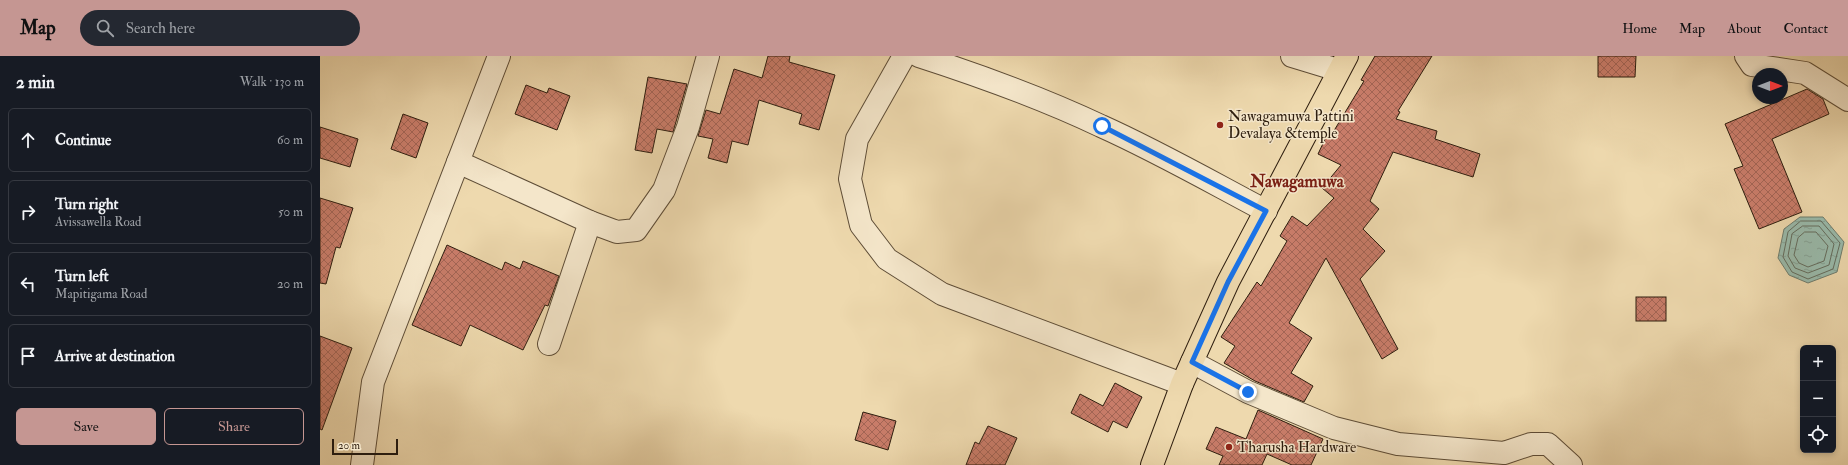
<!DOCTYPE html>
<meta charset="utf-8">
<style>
:root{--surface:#171b24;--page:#242831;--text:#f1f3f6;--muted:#9ea1a6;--line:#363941;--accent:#c59692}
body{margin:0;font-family:"IM FELL Double Pica",serif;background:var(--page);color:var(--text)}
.controls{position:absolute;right:12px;bottom:12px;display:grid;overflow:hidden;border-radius:6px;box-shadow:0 2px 6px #0003}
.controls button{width:36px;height:36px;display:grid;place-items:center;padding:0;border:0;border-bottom:1px solid var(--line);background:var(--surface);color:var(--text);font:20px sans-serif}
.compass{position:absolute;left:1432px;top:12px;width:36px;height:36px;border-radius:50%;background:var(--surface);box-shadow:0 2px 6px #0003;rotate:90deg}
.scale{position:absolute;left:12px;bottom:10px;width:66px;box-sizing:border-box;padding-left:4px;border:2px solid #2e1e0f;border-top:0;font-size:11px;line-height:14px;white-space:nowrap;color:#2e1e0f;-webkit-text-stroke:3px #f4e6ca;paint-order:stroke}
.stop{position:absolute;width:12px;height:12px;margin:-9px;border:3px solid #1a73e8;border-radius:50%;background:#fff}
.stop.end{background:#1a73e8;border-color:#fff;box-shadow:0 1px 4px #0008}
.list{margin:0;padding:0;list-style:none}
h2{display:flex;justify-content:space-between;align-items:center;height:52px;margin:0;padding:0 16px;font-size:17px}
h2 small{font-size:13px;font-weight:400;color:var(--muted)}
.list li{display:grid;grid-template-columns:26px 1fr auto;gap:12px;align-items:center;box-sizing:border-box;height:64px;margin:0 8px 8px;padding:0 8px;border:1px solid var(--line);border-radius:6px}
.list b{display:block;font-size:15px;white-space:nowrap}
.list p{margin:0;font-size:13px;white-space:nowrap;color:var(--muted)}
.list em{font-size:13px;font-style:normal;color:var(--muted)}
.actions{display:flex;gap:8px;padding:12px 16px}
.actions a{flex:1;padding:9px 0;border:1px solid var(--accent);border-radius:6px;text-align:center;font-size:14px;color:var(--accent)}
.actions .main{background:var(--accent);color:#111}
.icon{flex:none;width:22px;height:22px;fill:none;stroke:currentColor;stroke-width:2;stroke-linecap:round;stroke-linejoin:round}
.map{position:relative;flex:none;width:1528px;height:409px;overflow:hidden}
header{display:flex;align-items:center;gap:24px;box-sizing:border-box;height:56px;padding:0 20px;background:var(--accent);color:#111}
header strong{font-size:19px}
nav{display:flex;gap:22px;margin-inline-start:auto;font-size:14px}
.search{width:280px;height:36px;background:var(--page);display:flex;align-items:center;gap:10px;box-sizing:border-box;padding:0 14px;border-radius:22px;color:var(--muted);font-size:15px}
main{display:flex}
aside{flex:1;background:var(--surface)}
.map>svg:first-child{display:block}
</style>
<header>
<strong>Map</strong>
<div class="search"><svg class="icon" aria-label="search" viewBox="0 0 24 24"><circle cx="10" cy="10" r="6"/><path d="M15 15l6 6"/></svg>Search here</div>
<nav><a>Home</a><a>Map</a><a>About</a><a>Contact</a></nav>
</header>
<main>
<aside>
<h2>2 min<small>Walk · 130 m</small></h2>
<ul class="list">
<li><svg class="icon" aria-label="ahead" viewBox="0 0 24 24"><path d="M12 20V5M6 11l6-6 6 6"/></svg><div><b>Continue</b></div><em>60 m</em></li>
<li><svg class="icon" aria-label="right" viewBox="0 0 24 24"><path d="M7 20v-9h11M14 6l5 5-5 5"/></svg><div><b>Turn right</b><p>Avissawella Road</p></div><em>50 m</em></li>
<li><svg class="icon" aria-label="left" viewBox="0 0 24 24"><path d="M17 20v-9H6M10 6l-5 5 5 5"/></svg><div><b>Turn left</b><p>Mapitigama Road</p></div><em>20 m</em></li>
<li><svg class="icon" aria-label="arrive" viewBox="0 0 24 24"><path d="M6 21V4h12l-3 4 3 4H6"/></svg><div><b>Arrive at destination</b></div></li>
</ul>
<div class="actions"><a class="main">Save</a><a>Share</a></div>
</aside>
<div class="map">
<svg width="1528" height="409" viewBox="0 0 1528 409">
<defs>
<pattern id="water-ripples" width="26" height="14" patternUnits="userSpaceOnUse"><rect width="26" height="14" fill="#99baab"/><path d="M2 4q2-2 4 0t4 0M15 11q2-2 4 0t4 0" fill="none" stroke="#849f92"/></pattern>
<pattern id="building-cross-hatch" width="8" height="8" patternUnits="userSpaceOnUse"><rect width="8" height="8" fill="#c87c69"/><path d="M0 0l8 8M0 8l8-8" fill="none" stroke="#a36555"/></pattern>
</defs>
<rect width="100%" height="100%" fill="#eed9ae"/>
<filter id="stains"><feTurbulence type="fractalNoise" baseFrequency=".005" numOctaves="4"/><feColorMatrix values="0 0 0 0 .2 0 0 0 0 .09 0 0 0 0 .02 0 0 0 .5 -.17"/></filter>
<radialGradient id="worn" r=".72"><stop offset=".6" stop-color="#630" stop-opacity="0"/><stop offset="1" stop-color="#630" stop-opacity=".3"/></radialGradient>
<path fill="url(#water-ripples)" stroke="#6e7c6d" d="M 1480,161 L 1503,161 L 1524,186 L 1517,216 L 1488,227 L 1469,219 L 1458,202 L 1464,173 Z"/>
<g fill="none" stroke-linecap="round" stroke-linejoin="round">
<g stroke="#646c5d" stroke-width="1">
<path d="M 1481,165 L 1501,165 L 1520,187 L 1513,213 L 1488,223 L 1472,216 L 1463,201 L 1468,176 Z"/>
<path d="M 1483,170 L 1499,170 L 1514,188 L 1509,209 L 1488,217 L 1475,212 L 1468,200 L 1472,178 Z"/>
<path d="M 1485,176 L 1496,176 L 1508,190 L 1504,205 L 1488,211 L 1479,207 L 1474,199 L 1478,182 Z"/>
</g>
</g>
<g fill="url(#building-cross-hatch)" stroke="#2e1e0f">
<path d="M 448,0 L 470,0 L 469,6 L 515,19 L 499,74 L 479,68 L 482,58 L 439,44 L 428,89 L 412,85 L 407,107 L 388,102 L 393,83 L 378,80 L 386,54 L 400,58 L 414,13 L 442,22 Z"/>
<path d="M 1055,0 L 1112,0 L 1078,55 L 1080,56 L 1076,63 L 1117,75 L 1115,83 L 1160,98 L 1153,121 L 1073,96 L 1050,145 L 1059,153 L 1043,173 L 1065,195 L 1040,223 L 1078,293 L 1062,303 L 1006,202 L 969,267 L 992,282 L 971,317 L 993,330 L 984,346 L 935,325 L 904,307 L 915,290 L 901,281 L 937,226 L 941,230 L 967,185 L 960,180 L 972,160 L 987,170 L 1014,142 L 1002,132 L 1021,109 L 998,98 L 1008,77 L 1012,78 L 1044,25 L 1041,24 Z"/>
<path d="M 1278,0 L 1316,0 L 1315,21 L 1278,21 Z"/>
<path d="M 328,21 L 367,28 L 353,76 L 337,73 L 332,97 L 315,94 Z"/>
<path d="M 206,29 L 227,37 L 229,32 L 250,40 L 237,74 L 195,58 Z"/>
<path d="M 1487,33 L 1503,43 L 1509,58 L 1452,83 L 1482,156 L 1439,173 L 1414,113 L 1423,110 L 1405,68 Z"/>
<path d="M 83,58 L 108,67 L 96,102 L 71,93 Z"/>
<path d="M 0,71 L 38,83 L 30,111 L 0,102 Z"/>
<path d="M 0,142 L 33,152 L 20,192 L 16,191 L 6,228 L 0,227 Z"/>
<path d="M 127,189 L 182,214 L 185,206 L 200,213 L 203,205 L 239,220 L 228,250 L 225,249 L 203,294 L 150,269 L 141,290 L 92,269 Z"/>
<rect x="1316" y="241" width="30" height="24"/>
<path d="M 0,280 L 32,292 L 2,374 L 0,373 Z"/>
<path d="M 795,327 L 822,341 L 807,372 L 793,365 L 788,376 L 751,357 L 760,338 L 783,350 Z"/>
<path d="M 938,354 L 1003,383 L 991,409 L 972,409 L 947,398 L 942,409 L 899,409 L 903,400 L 886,393 L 896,371 L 926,383 Z"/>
<path d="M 543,356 L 576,365 L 568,394 L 535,384 Z"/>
<path d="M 668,370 L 697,382 L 685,409 L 646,409 L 655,386 L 659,388 Z"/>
</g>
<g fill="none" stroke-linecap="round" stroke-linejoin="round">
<g stroke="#5e4d37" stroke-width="24">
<g id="minor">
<path d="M 584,0 L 537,83 L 530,123 L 541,169 L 567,203 L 622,238 L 862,328"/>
<path d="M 599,0 C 661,20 722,42 781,70 C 837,95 891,126 946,155"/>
<path d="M 972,0 L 1018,14"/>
<path d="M 1426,0 L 1432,9 L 1485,17 L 1528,44"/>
<path d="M 138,106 L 270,166 L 297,176 L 316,174 L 344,134 L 368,71 L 388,0"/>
<path d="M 229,288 L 270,166"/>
<path d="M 872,306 L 928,336 L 1014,372 L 1078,388 L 1184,397 L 1211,388 L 1228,388 L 1251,409"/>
<path d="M 42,409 L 53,326 L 179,0"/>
</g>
</g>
<g stroke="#2e1e0f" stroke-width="24">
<path id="major" d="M 832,409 L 862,328 L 908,226 L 1027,0"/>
</g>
<use href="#minor" stroke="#f4e6ca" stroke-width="22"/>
<use href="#major" stroke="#eed9ae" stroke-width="22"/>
</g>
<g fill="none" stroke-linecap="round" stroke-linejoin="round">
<path stroke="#1a73e8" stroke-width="5" d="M 782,70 L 946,155 L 908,226 L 872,306 L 928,336"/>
</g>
<g fill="#8f2418" stroke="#f4e6ca" stroke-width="1.5">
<circle cx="900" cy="69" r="4"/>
<circle cx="909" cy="391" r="4"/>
</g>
<g text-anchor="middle" stroke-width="3" stroke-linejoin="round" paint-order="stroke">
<g font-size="15" fill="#2e1e0f" stroke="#f4e6ca" text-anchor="start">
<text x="908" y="65">Nawagamuwa Pattini<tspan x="908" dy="17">Devalaya &amp;temple</tspan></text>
<text x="917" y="396">Tharusha Hardware</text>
</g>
<g font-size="17" font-weight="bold" fill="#7a1f14" stroke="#f4e6ca">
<text x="977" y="131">Nawagamuwa</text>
</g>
</g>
<rect width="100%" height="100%" filter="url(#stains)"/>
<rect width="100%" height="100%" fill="url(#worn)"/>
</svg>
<div class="controls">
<button>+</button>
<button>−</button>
<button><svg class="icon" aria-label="locate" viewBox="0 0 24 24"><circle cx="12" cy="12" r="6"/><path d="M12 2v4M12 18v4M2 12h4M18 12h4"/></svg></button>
</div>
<svg class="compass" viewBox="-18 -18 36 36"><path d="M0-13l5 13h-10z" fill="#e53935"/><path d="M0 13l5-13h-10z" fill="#9ea1a6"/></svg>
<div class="scale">20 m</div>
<div class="stop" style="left:782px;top:70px"></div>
<div class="stop end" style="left:928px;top:336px"></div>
</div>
</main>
